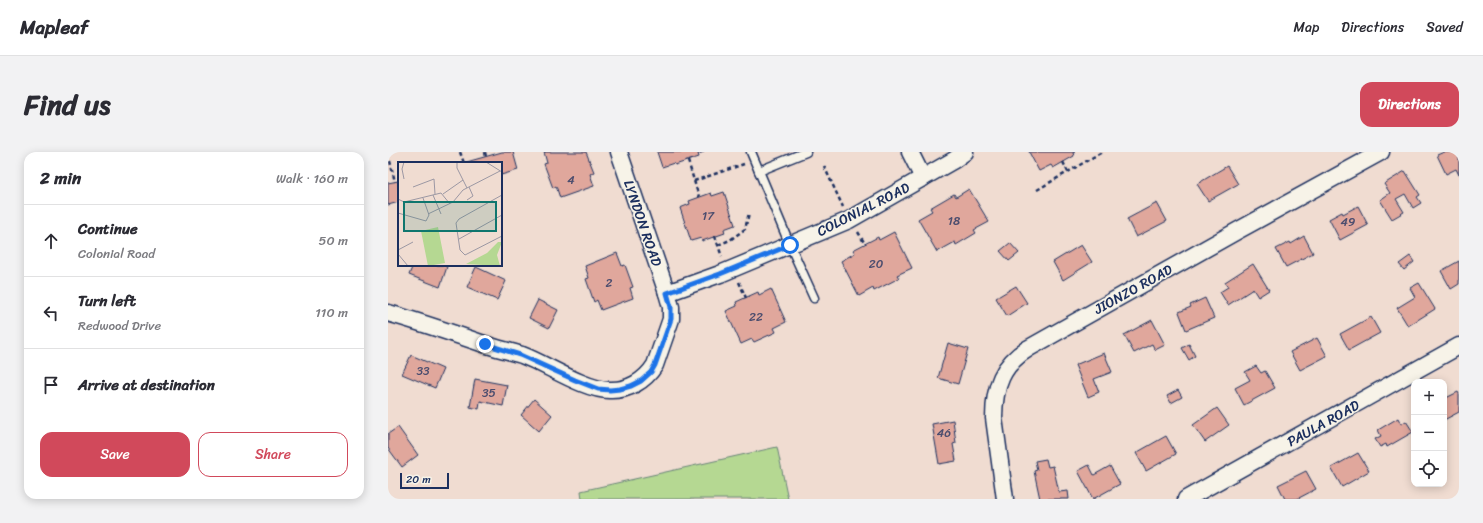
<!DOCTYPE html>
<meta charset="utf-8">
<style>
:root{--surface:#fff;--page:#f2f2f3;--text:#2b2b33;--muted:#7c7c81;--line:#e1e1e2;--accent:#d1495b}
body{margin:0;font-family:Sriracha,sans-serif;background:var(--page);color:var(--text)}
.controls{position:absolute;right:12px;bottom:12px;display:grid;overflow:hidden;border-radius:8px;box-shadow:0 2px 10px #0003}
.controls button{width:36px;height:36px;display:grid;place-items:center;padding:0;border:0;border-bottom:1px solid var(--line);background:var(--surface);color:var(--text);font:20px sans-serif}
.scale{position:absolute;left:12px;bottom:10px;width:49px;box-sizing:border-box;padding-left:4px;border:2px solid #1b2f5e;border-top:0;font-size:11px;line-height:14px;white-space:nowrap;color:#1b2f5e;-webkit-text-stroke:3px #f7f3e8;paint-order:stroke}
.stop{position:absolute;width:12px;height:12px;margin:-9px;border:3px solid #1a73e8;border-radius:50%;background:#fff}
.stop.end{background:#1a73e8;border-color:#fff;box-shadow:0 1px 4px #0008}
.list{margin:0;padding:0;list-style:none}
h2{display:flex;justify-content:space-between;align-items:center;height:52px;margin:0;padding:0 16px;font-size:17px}
h2 small{font-size:13px;font-weight:400;color:var(--muted)}
.list li{display:grid;grid-template-columns:26px 1fr auto;gap:12px;align-items:center;box-sizing:border-box;height:72px;padding:0 16px;border-top:1px solid var(--line)}
.list b{display:block;font-size:15px;white-space:nowrap}
.list p{margin:0;font-size:13px;white-space:nowrap;color:var(--muted)}
.list em{font-size:13px;font-style:normal;color:var(--muted)}
.actions{display:flex;gap:8px;padding:12px 16px}
.actions a{flex:1;padding:9px 0;border:1px solid var(--accent);border-radius:12px;text-align:center;font-size:14px;color:var(--accent)}
.actions .main{background:var(--accent);color:#fff}
.icon{flex:none;width:22px;height:22px;fill:none;stroke:currentColor;stroke-width:2;stroke-linecap:round;stroke-linejoin:round}
.map{position:relative;flex:none;width:1071px;height:347px;overflow:hidden;border-radius:12px}
header{display:flex;align-items:center;gap:24px;box-sizing:border-box;height:56px;padding:0 20px;background:var(--surface);border-bottom:1px solid var(--line)}
header strong{font-size:19px}
nav{display:flex;gap:22px;margin-inline-start:auto;font-size:14px}
.intro{display:flex;align-items:center;justify-content:space-between;box-sizing:border-box;height:96px;padding:0 24px}
h1{margin:0;font-size:28px}
.button{padding:10px 18px;border-radius:12px;background:var(--accent);color:#fff;font-size:14px;font-weight:700}
main{display:flex;gap:24px;padding:0 24px}
aside{flex:1;background:var(--surface);border-radius:12px;box-shadow:0 2px 10px #0003}
.map>svg:first-child{display:block}
</style>
<header>
<strong>Mapleaf</strong>
<nav><a>Map</a><a>Directions</a><a>Saved</a></nav>
</header>
<div class="intro"><h1>Find us</h1><a class="button">Directions</a></div>
<main>
<aside>
<h2>2 min<small>Walk · 160 m</small></h2>
<ul class="list">
<li><svg class="icon" aria-label="ahead" viewBox="0 0 24 24"><path d="M12 20V5M6 11l6-6 6 6"/></svg><div><b>Continue</b><p>Colonial Road</p></div><em>50 m</em></li>
<li><svg class="icon" aria-label="left" viewBox="0 0 24 24"><path d="M17 20v-9H6M10 6l-5 5 5 5"/></svg><div><b>Turn left</b><p>Redwood Drive</p></div><em>110 m</em></li>
<li><svg class="icon" aria-label="arrive" viewBox="0 0 24 24"><path d="M6 21V4h12l-3 4 3 4H6"/></svg><div><b>Arrive at destination</b></div></li>
</ul>
<div class="actions"><a class="main">Save</a><a>Share</a></div>
</aside>
<div class="map">
<svg width="1071" height="347" viewBox="0 0 1071 347">
<rect width="100%" height="100%" fill="#f0dcd1"/>
<filter id="ink" filterUnits="userSpaceOnUse"><feTurbulence type="fractalNoise" baseFrequency=".025" numOctaves="2"/><feDisplacementMap in="SourceGraphic" scale="8" xChannelSelector="R" yChannelSelector="G"/><feConvolveMatrix kernelMatrix="1 2 1 2 8 2 1 2 1" color-interpolation-filters="sRGB"/></filter>
<g filter="url(#ink)">
<path fill="#b5d892" stroke="#688478" d="M 389,295 L 400,347 L 194,347 L 193,339 Z"/>
<g fill="#e0a79c" stroke="#1b2f5e">
<path d="M 114,0 L 125,0 L 130,18 L 113,23 L 113,11 L 75,11 Z"/>
<path d="M 156,0 L 198,0 L 206,20 L 202,22 L 206,34 L 172,46 L 168,34 L 165,36 L 156,12 L 159,11 Z"/>
<path d="M 269,0 L 316,0 L 310,2 L 311,5 L 287,13 L 286,11 L 274,15 Z"/>
<path d="M 641,0 L 687,0 L 685,1 L 686,4 L 665,16 L 663,13 L 651,19 Z"/>
<path d="M 1056,0 L 1071,0 L 1071,23 L 1068,17 L 1058,22 L 1049,3 Z"/>
<path d="M 839,14 L 850,32 L 820,49 L 809,32 Z"/>
<path d="M 1017,19 L 1032,43 L 1029,45 L 1033,51 L 1025,56 L 1017,42 L 1008,47 L 1016,60 L 1004,67 L 992,48 L 1002,41 L 996,32 Z"/>
<path d="M 10,29 L 11,50 L 0,53 L 0,31 Z"/>
<path d="M 581,37 L 601,70 L 586,78 L 588,81 L 568,93 L 567,90 L 549,100 L 530,67 L 544,59 L 542,56 L 566,42 L 568,45 Z"/>
<path d="M 336,40 L 347,73 L 336,77 L 337,81 L 314,89 L 313,86 L 303,89 L 292,56 L 302,52 L 301,49 L 323,41 L 324,44 Z"/>
<path d="M 769,51 L 779,69 L 748,85 L 739,67 Z"/>
<path d="M 970,54 L 980,73 L 952,88 L 941,67 L 954,60 L 955,62 Z"/>
<path d="M 506,80 L 524,116 L 509,123 L 511,126 L 486,139 L 485,136 L 471,144 L 453,109 L 467,101 L 465,98 L 490,85 L 491,88 Z"/>
<path d="M 916,84 L 925,101 L 898,115 L 888,97 L 902,90 L 903,92 Z"/>
<path d="M 622,91 L 631,101 L 621,109 L 612,99 Z"/>
<path d="M 693,93 L 704,110 L 675,128 L 665,110 Z"/>
<path d="M 229,101 L 234,114 L 237,113 L 245,135 L 242,136 L 245,146 L 213,158 L 209,148 L 206,150 L 198,127 L 201,126 L 197,114 Z"/>
<path d="M 1022,104 L 1026,110 L 1016,118 L 1011,112 Z"/>
<path d="M 1071,109 L 1071,132 L 1063,137 L 1053,119 Z"/>
<path d="M 865,112 L 881,138 L 870,145 L 865,137 L 840,153 L 832,140 L 840,135 L 837,130 Z"/>
<path d="M 25,113 L 55,113 L 59,115 L 52,135 L 21,123 Z"/>
<path d="M 88,115 L 118,129 L 109,148 L 79,135 Z"/>
<path d="M 1031,131 L 1047,157 L 1020,174 L 1009,156 L 1027,145 L 1022,136 Z"/>
<path d="M 628,134 L 639,151 L 619,164 L 608,146 Z"/>
<path d="M 383,137 L 398,170 L 386,176 L 388,180 L 366,190 L 364,187 L 353,192 L 338,159 L 349,154 L 348,150 L 370,140 L 371,143 Z"/>
<path d="M 817,146 L 826,166 L 798,178 L 791,160 L 803,155 L 802,153 Z"/>
<path d="M 150,148 L 170,158 L 161,176 L 141,166 Z"/>
<path d="M 983,165 L 992,181 L 961,198 L 952,182 Z"/>
<path d="M 764,168 L 777,193 L 767,198 L 764,192 L 746,201 L 736,183 Z"/>
<path d="M 929,186 L 939,204 L 912,218 L 902,200 Z"/>
<path d="M 560,191 L 580,197 L 570,232 L 550,226 Z"/>
<path d="M 801,192 L 807,204 L 801,208 L 794,196 Z"/>
<path d="M 716,201 L 724,220 L 706,227 L 711,240 L 700,245 L 687,213 Z"/>
<path d="M 23,203 L 55,217 L 47,236 L 14,222 Z"/>
<path d="M 868,214 L 873,221 L 877,219 L 887,236 L 856,253 L 847,236 L 862,228 L 857,220 Z"/>
<path d="M 87,227 L 119,233 L 115,254 L 92,249 L 91,257 L 82,255 Z"/>
<path d="M 790,238 L 794,245 L 783,251 L 779,244 Z"/>
<path d="M 1070,240 L 1071,242 L 1071,260 L 1056,268 L 1056,247 Z"/>
<path d="M 146,247 L 164,263 L 151,279 L 133,263 Z"/>
<path d="M 829,256 L 841,273 L 817,290 L 805,273 Z"/>
<path d="M 1010,266 L 1013,272 L 1018,269 L 1025,280 L 999,295 L 998,292 L 992,295 L 987,287 L 993,284 L 990,278 Z"/>
<path d="M 565,268 L 568,291 L 565,292 L 568,309 L 551,312 L 544,272 Z"/>
<path d="M 10,275 L 30,303 L 14,315 L 0,296 L 0,282 Z"/>
<path d="M 778,284 L 788,302 L 758,319 L 748,301 Z"/>
<path d="M 970,301 L 981,319 L 954,335 L 943,316 Z"/>
<path d="M 658,307 L 660,315 L 665,314 L 671,340 L 680,339 L 681,347 L 652,347 L 646,319 L 649,318 L 647,309 Z"/>
<path d="M 701,313 L 706,323 L 722,314 L 732,332 L 705,347 L 690,319 Z"/>
<path d="M 918,319 L 928,337 L 909,347 L 897,347 L 890,333 Z"/>
</g>
<g fill="none" stroke-linecap="round" stroke-linejoin="round">
<g stroke="#1b2f5e" stroke-width="11">
<g id="lane">
<path d="M 363,0 L 402,93 L 426,146"/>
<path d="M 371,19 L 418,0"/>
</g>
</g>
<g stroke="#1b2f5e" stroke-width="19">
<g id="street">
<path d="M 522,0 L 535,26"/>
<path d="M 279,141 L 332,122 L 461,68 L 566,8 L 577,0"/>
<path d="M 0,161 C 32,170 64,181 96,192 C 108,196 121,199 134,203 C 158,212 197,238 221,238 C 240,239 257,229 267,213 L 283,167 L 283,155 L 279,141 L 231,0"/>
<path d="M 617,347 L 606,266 C 606,235 614,212 641,196 L 849,79 L 993,0"/>
<path d="M 798,347 L 1071,194"/>
</g>
</g>
<g stroke="#1b2f5e" stroke-width="2.5" stroke-dasharray="4 3" stroke-linecap="butt">
<path d="M 72,0 L 76,11"/>
<path d="M 97,0 L 98,5"/>
<path d="M 2,9 L 7,30"/>
<path d="M 300,9 L 311,45"/>
<path d="M 675,10 L 680,20"/>
<path d="M 436,14 L 455,55"/>
<path d="M 306,29 L 356,12"/>
<path d="M 649,38 L 714,0"/>
<path d="M 470,80 L 477,92"/>
<path d="M 327,84 L 334,105"/>
<path d="M 330,93 L 342,88 L 357,77 L 361,61"/>
<path d="M 351,130 L 358,146"/>
</g>
<use href="#lane" stroke="#f7f3e8" stroke-width="8"/>
<use href="#street" stroke="#f7f3e8" stroke-width="16"/>
</g>
</g>
<g fill="none" stroke-linecap="round" stroke-linejoin="round" filter="url(#ink)">
<path stroke="#1a73e8" stroke-width="5" d="M 97,192 L 132,203 L 187,228 L 210,237 L 222,238 L 232,237 L 243,234 L 253,229 L 263,220 L 267,213 L 283,167 L 283,155 L 279,141 L 332,122 L 402,93"/>
</g>
<g text-anchor="middle" stroke-width="3" stroke-linejoin="round" paint-order="stroke">
<g font-size="12" fill="#4c4d6e">
<text x="183" y="32">4</text>
<text x="320" y="68">17</text>
<text x="566" y="73">18</text>
<text x="960" y="74">49</text>
<text x="488" y="116">20</text>
<text x="221" y="135">2</text>
<text x="368" y="169">22</text>
<text x="35" y="223">33</text>
<text x="101" y="245">35</text>
<text x="556" y="285">46</text>
</g>
<g font-size="14" fill="#1b2f5e" stroke="#f7f3e8">
<text transform="translate(475 57) rotate(-27)" y="5">COLONIAL ROAD</text>
<text transform="translate(255 71) rotate(71)" y="5">LYNDON ROAD</text>
<text transform="translate(745 137) rotate(-29)" y="5">JIONZO ROAD</text>
<text transform="translate(935 271) rotate(-29)" y="5">PAULA ROAD</text>
</g>
</g>
<g transform="translate(10 10)">
<rect width="104" height="104" fill="#f0dcd1"/>
<path d="M 40,65 L 47,101 L 30,104 L 23,69 ZM 100,80 L 104,80 L 99,93 L 102,104 L 68,102 L 89,91 Z" fill="#b5d892"/>
<path fill="none" stroke="#9b97a3" stroke-width="1" d="M 59,0 L 59,6 L 69,26M 88,0 L 104,10M 6,17 L 4,7 L 6,0M 15,25 L 36,17 L 37,32M 45,32 L 65,18M 35,33 L 43,52M 104,33 L 61,57 L 58,61 L 62,88 L 67,93 L 104,74M 0,37 L 6,40 L 43,31 L 52,42M 69,38 L 75,34 L 71,25M 0,51 L 28,59 L 31,53 L 25,36M 30,52 L 55,40 L 65,28 L 102,9M 61,77 L 104,53M 0,88 L 15,80M 0,92 L 10,104"/>
<path fill="#0f766e" fill-opacity="0.15" stroke="#0f766e" stroke-width="2" d="M 6,40 L 98,40 L 98,69 L 6,69 Z"/>
<rect width="104" height="104" fill="none" stroke="#1b2f5e" stroke-width="2"/>
</g>
</svg>
<div class="controls">
<button>+</button>
<button>−</button>
<button><svg class="icon" aria-label="locate" viewBox="0 0 24 24"><circle cx="12" cy="12" r="6"/><path d="M12 2v4M12 18v4M2 12h4M18 12h4"/></svg></button>
</div>
<div class="scale">20 m</div>
<div class="stop" style="left:402px;top:93px"></div>
<div class="stop end" style="left:97px;top:192px"></div>
</div>
</main>
